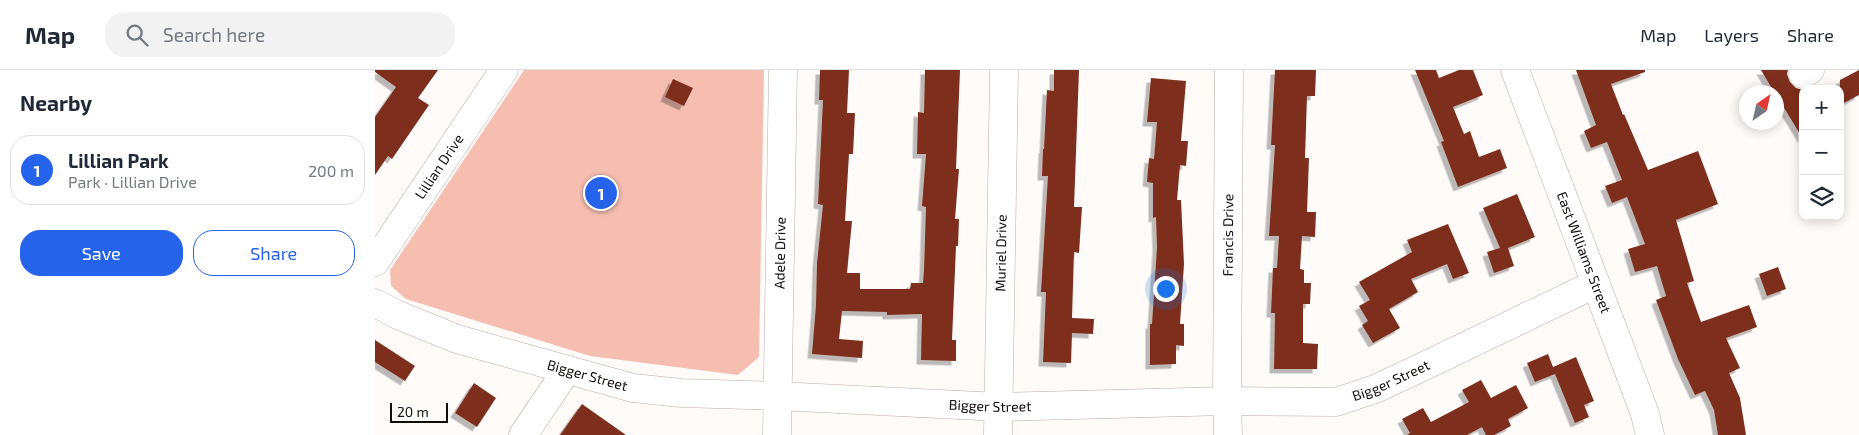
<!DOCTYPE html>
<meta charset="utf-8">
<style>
:root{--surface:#fff;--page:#f2f2f3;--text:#1f2937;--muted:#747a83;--line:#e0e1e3;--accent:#2563eb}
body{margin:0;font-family:"Exo 2",sans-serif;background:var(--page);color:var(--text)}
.controls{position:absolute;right:15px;top:15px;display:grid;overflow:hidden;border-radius:10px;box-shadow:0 2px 12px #0003}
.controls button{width:45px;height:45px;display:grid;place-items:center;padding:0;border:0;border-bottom:1px solid var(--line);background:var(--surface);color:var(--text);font:25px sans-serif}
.compass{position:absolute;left:1364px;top:15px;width:45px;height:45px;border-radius:50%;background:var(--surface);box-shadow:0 2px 12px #0003;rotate:34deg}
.scale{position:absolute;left:15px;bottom:12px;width:58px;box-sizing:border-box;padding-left:5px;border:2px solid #120c0b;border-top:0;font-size:14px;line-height:18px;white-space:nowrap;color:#120c0b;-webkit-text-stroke:4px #fff;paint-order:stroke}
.you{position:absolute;left:790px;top:218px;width:18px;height:18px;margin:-12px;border:4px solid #fff;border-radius:50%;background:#1a73e8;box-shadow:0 0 0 8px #1a73e833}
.badge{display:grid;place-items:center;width:32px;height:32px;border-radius:50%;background:var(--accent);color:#fff;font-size:16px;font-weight:700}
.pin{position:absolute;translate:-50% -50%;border:2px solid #fff;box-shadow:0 1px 5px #0006}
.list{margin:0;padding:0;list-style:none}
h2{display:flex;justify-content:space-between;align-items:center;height:65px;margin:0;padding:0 20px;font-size:21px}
h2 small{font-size:16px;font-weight:400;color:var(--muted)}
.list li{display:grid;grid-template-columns:32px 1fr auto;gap:15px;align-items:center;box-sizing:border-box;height:70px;margin:0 10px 10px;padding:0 10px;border:1px solid var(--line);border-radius:20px}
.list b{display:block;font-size:19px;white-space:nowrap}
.list p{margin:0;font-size:16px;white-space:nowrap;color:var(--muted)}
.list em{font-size:16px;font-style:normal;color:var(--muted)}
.actions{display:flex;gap:10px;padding:15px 20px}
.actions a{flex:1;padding:11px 0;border:1px solid var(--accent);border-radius:20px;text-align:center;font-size:18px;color:var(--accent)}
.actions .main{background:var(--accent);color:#fff}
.icon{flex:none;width:28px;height:28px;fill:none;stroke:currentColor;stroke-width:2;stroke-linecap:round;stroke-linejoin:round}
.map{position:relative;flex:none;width:1484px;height:365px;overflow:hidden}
header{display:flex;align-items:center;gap:30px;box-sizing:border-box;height:70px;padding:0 25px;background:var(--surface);border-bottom:1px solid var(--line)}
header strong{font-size:24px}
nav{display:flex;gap:28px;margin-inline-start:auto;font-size:18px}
.search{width:350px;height:45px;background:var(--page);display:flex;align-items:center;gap:12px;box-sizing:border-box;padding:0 18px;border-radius:20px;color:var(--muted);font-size:19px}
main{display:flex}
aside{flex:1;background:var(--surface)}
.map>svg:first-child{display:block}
</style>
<header>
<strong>Map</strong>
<div class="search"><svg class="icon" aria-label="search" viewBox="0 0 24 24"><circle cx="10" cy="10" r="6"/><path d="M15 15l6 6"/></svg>Search here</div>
<nav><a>Map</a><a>Layers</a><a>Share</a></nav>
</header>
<main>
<aside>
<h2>Nearby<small></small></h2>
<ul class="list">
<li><span class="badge">1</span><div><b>Lillian Park</b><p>Park · Lillian Drive</p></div><em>200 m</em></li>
</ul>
<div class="actions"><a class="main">Save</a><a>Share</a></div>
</aside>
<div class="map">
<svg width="1484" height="365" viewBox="0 0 1484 365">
<defs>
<filter id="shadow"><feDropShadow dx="-4.5" dy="4.5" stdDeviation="0" flood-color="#0004"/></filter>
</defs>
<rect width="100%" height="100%" fill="#fffbf9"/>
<path fill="#f6beb0" d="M 149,0 L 389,0 L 384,287 L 363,305 L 215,286 L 31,229 L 16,216 L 15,200 Z"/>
<g fill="#7e2f1b" filter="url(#shadow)">
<path d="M 0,0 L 63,0 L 43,28 L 54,35 L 17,89 L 13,86 L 0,105 L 0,47 L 21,17 L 0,2 Z"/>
<path d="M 445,0 L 474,0 L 472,43 L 480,43 L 478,84 L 474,84 L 470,151 L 477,151 L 472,203 L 485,203 L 485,219 L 535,219 L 536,213 L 548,213 L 549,200 L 551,137 L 547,136 L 551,84 L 542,84 L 543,42 L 549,43 L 550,0 L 585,0 L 581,99 L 584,99 L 580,149 L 584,149 L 583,176 L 581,176 L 577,270 L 581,270 L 581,291 L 546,290 L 547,244 L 512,245 L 512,242 L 467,241 L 464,269 L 488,271 L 487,288 L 437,284 L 441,235 L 442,193 L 448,135 L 443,134 L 448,30 L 444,30 Z"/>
<path d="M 679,0 L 704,0 L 699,137 L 707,137 L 704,183 L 699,182 L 697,248 L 719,249 L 718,264 L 697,263 L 696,293 L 668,292 L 671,222 L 666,222 L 673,106 L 667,106 L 668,79 L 669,79 L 672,20 L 679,21 Z"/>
<path d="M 900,0 L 941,0 L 940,26 L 932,26 L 930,88 L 934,88 L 932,142 L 941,142 L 940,167 L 927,166 L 925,199 L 929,200 L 929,213 L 936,213 L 935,234 L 928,234 L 928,273 L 943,274 L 942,299 L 899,299 L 900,243 L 896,243 L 898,198 L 902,198 L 904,166 L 894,166 L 900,75 L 896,75 Z"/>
<path d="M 1040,0 L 1061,0 L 1064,8 L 1084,0 L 1098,0 L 1108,25 L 1078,37 L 1089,64 L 1095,61 L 1104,87 L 1125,79 L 1132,98 L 1083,117 L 1066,72 L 1069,71 Z"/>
<path d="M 1201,0 L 1270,0 L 1270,2 L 1236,14 L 1248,45 L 1249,44 L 1273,100 L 1323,81 L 1343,134 L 1301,150 L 1319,211 L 1312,213 L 1326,252 L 1374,235 L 1382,257 L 1351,268 L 1365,298 L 1354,303 L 1365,328 L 1371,365 L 1343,365 L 1339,340 L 1330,321 L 1320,325 L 1303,289 L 1281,230 L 1291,226 L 1282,196 L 1260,202 L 1253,179 L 1270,174 L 1252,127 L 1237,133 L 1230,116 L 1247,110 L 1232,72 L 1216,78 L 1209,61 L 1221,55 Z"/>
<path d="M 1386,0 L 1413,0 L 1412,4 L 1415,12 L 1421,18 L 1428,20 L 1428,69 L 1402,26 L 1402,22 L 1399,22 Z"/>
<path d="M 1484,0 L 1484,25 L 1465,35 L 1465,10 Z"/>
<path d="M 776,8 L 811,11 L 806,71 L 813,71 L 811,96 L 805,95 L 802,130 L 806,130 L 809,194 L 805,254 L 809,254 L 809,276 L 801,275 L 801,294 L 775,295 L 775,254 L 777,254 L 782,177 L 781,147 L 778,148 L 778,113 L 772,112 L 774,88 L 779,89 L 782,52 L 772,52 Z"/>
<path d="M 298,9 L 318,18 L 309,36 L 290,27 Z"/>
<path d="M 1142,124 L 1160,167 L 1133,178 L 1139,196 L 1119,203 L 1112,182 L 1125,178 L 1108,138 Z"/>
<path d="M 1073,154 L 1094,203 L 1078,209 L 1072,194 L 1036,209 L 1043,222 L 1014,239 L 1025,258 L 998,273 L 987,255 L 993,251 L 984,236 L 995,230 L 984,212 L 1037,182 L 1032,170 Z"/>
<path d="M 1403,197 L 1411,219 L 1392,226 L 1384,204 Z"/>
<path d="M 0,270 L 40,296 L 30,311 L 0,292 Z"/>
<path d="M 1173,284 L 1178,297 L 1201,287 L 1219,331 L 1209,335 L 1214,347 L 1200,353 L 1180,304 L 1160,312 L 1152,293 Z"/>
<path d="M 1106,310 L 1116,328 L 1141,315 L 1153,338 L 1133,349 L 1136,356 L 1119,365 L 1111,365 L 1107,357 L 1092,365 L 1032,365 L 1035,363 L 1027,349 L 1048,338 L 1056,352 L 1094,332 L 1087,320 Z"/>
<path d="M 99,313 L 121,328 L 102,357 L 80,343 Z"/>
<path d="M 207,334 L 251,365 L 185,365 Z"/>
</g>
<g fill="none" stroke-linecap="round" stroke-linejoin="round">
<g stroke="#beaca7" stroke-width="29">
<g id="minor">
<path id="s1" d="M 1140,0 L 1270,344 L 1275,365"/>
<path d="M 1428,4 L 1435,0"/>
<path id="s2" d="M 0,192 L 129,0"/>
<path id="s3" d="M 0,233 L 23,245 L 82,269 L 258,318 L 306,323 L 403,326 L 625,337 L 852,331 L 961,332 L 1000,319 L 1041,300 L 1220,214"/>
<path d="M 148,365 L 192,300"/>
<path id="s4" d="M 402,365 L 408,0"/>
<path id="s5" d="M 623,365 L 629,0"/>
<path id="s6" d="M 853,365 L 852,331 L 854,0"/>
</g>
</g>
<use href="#minor" stroke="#fff" stroke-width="28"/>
</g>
<g text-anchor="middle" stroke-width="5" stroke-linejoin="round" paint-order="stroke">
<g font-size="14" fill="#120c0b" stroke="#fff">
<text dy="5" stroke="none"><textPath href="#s2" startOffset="115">Lillian Drive</textPath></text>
<text dy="5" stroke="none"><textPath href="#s6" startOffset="200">Francis Drive</textPath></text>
<text dy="5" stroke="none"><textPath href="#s1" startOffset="195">East Williams Street</textPath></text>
<text dy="5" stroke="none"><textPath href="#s4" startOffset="182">Adele Drive</textPath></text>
<text dy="5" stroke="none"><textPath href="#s5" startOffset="182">Muriel Drive</textPath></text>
<text dy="5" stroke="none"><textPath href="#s3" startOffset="225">Bigger Street</textPath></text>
<text dy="5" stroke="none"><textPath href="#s3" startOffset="1035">Bigger Street</textPath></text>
<text dy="5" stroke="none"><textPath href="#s3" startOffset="630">Bigger Street</textPath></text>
</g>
</g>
</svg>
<div class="controls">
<button>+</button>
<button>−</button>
<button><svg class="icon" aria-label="layers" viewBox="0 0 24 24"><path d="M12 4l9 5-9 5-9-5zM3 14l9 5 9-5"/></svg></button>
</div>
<svg class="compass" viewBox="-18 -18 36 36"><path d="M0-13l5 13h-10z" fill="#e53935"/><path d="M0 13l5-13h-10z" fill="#747a83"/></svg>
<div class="scale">20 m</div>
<div class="you"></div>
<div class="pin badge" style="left:226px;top:123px">1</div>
</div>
</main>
